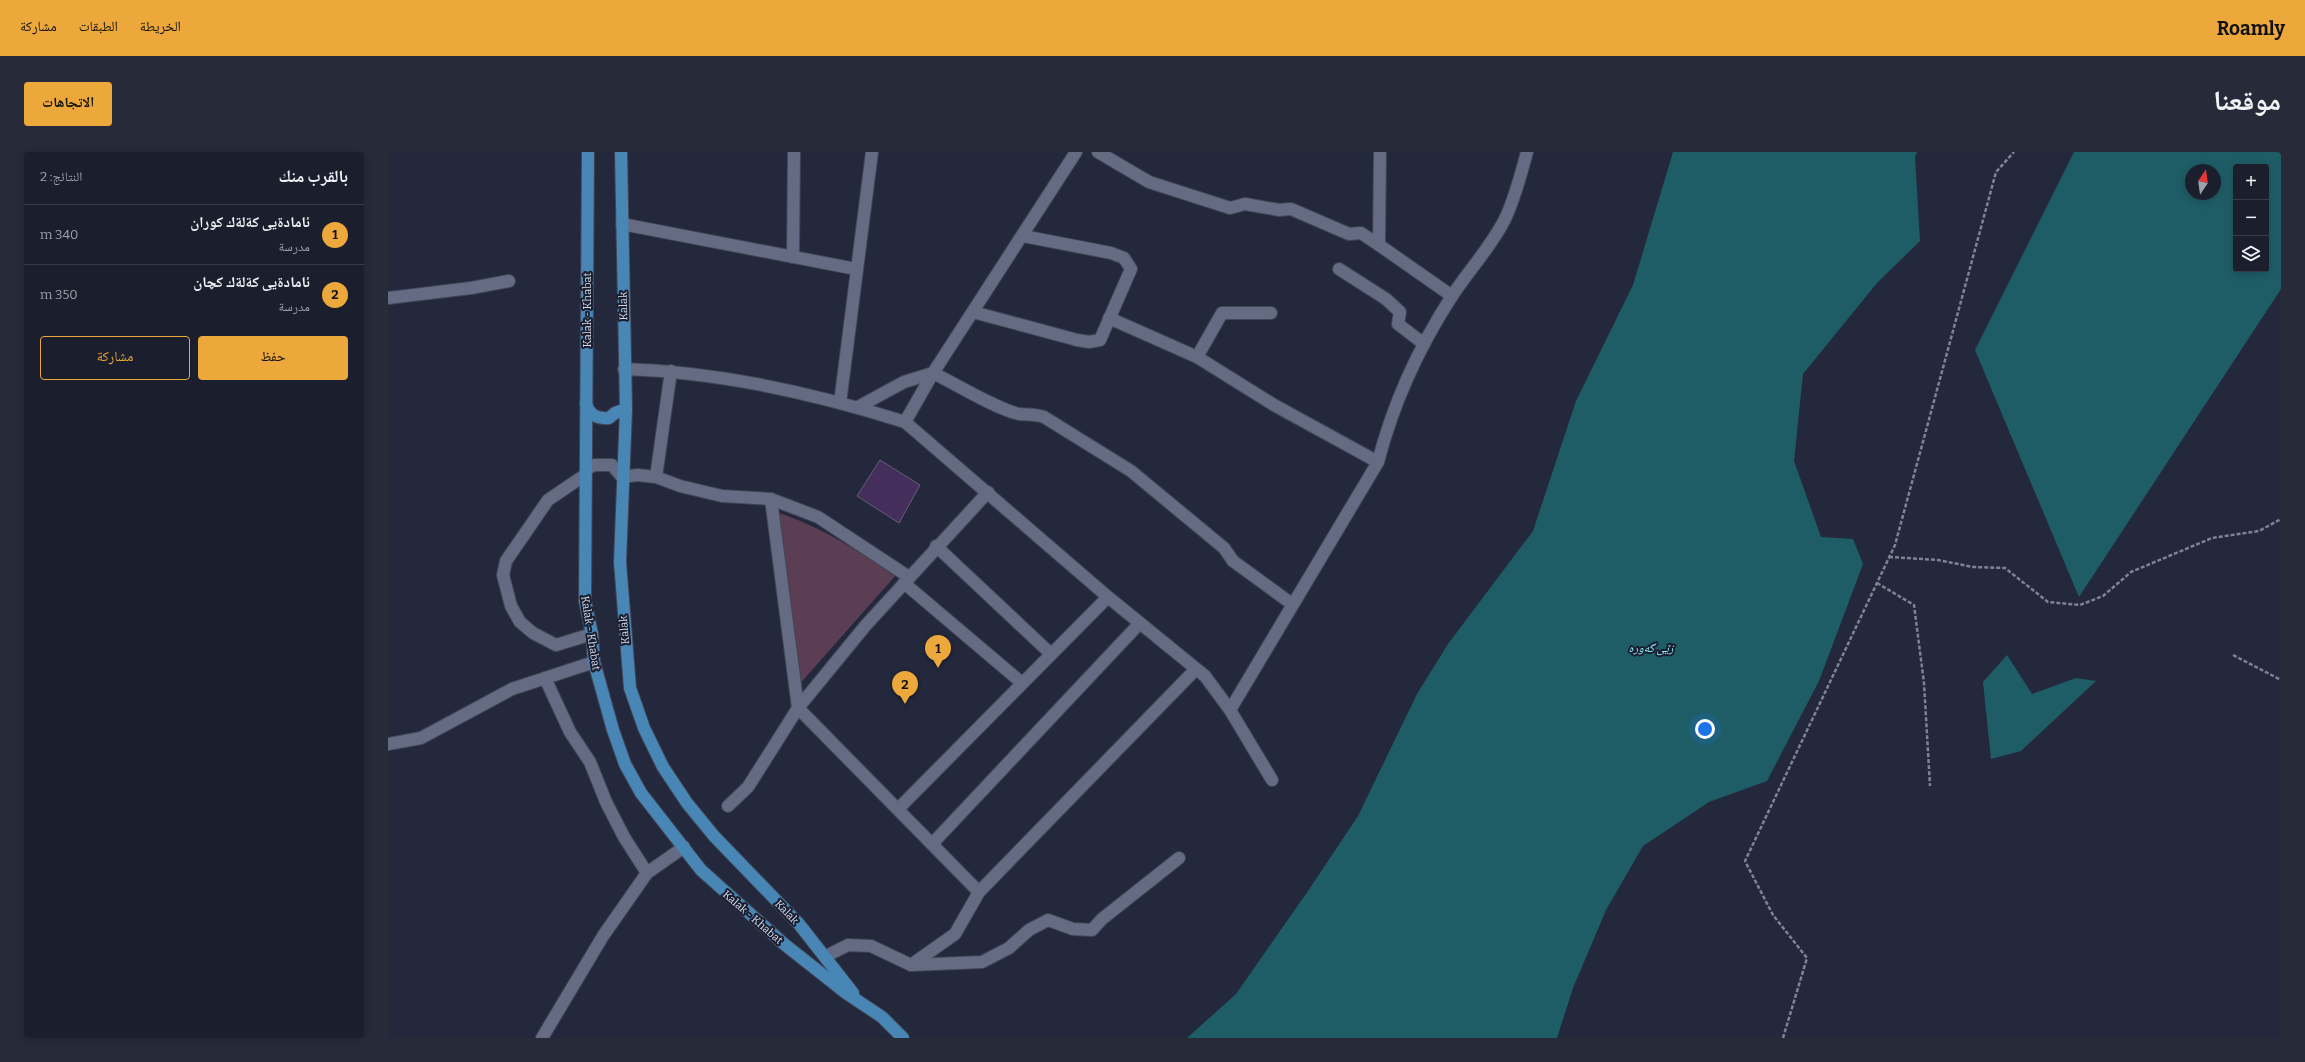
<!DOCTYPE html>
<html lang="ar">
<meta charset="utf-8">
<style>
:root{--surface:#1a1e2d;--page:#272b39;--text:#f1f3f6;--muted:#9fa2aa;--line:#383c49;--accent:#eda83b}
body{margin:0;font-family:Bitter,"Noto Naskh Arabic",serif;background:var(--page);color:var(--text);direction:rtl}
.controls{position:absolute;right:12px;top:12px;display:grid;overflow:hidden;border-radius:4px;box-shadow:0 2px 10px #0003}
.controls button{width:36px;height:36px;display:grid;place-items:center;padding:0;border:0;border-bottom:1px solid var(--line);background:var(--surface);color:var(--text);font:20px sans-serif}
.compass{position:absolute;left:1797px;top:12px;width:36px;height:36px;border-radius:50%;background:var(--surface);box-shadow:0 2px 10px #0003;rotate:13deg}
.you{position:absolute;left:1317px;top:577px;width:14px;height:14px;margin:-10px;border:3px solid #fff;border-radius:50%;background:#1a73e8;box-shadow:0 0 0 6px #1a73e833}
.badge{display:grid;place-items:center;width:26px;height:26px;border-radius:50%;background:var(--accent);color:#111;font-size:13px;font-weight:700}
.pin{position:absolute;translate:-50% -33px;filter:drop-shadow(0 1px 2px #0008)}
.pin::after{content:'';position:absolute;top:21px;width:14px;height:12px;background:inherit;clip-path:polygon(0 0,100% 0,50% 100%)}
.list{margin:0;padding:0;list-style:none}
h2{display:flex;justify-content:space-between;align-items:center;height:52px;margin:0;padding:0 16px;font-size:17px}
h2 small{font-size:13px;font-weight:400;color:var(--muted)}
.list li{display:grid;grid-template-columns:26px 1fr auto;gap:12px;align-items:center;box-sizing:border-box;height:60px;padding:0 16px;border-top:1px solid var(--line)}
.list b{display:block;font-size:15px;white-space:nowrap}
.list p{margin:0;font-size:13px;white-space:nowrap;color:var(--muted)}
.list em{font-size:13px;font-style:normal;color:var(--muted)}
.actions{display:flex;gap:8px;padding:12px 16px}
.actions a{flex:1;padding:9px 0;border:1px solid var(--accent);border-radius:4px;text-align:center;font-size:14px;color:var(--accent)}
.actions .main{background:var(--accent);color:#111}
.icon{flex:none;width:22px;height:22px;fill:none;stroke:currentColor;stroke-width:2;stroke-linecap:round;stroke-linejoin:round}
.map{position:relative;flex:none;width:1893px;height:886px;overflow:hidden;direction:ltr;border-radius:4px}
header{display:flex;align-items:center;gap:24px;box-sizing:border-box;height:56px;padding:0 20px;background:var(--accent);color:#111}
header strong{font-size:19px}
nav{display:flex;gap:22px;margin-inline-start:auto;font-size:14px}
.intro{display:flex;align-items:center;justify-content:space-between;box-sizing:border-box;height:96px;padding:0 24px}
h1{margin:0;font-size:28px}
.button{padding:10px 18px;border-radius:4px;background:var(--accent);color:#111;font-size:14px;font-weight:700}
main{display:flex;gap:24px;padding:0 24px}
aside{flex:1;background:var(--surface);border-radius:4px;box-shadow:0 2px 10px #0003}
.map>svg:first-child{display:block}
</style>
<header>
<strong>Roamly</strong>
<nav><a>الخريطة</a><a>الطبقات</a><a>مشاركة</a></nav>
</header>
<div class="intro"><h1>موقعنا</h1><a class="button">الاتجاهات</a></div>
<main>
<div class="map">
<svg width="1893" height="886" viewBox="0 0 1893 886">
<rect width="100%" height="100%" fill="#23283c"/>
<path fill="#5b3e53" d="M 385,359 C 435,375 464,396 508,423 L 409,535 Z"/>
<g fill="#1f5d66" fill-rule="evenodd">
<path d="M 1285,0 L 1529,0 L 1527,5 L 1532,89 L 1489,131 L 1415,222 L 1406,309 L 1433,385 L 1465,387 L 1475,412 L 1431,529 L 1379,629 L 1321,650 L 1255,694 L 1218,758 L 1185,836 L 1169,886 L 799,886 L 848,842 L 920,739 L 970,664 L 1029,542 L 1060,492 L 1145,379 L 1188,249 L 1245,133 Z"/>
<path d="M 1686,0 L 1893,0 L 1893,137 L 1691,445 L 1587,198 ZM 1848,15 L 1878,15 L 1878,117 L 1848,117 ZM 1803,18 L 1827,18 L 1827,42 L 1803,42 Z"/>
<path d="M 1619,503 L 1644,542 L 1688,526 L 1708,529 L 1633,599 L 1603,607 L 1595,530 Z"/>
</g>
<path fill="#442e5b" stroke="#685e75" d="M 492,308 L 532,333 L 511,371 L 469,344 Z"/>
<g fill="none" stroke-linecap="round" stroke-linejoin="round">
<g stroke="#414556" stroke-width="14">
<g id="minor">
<path d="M 710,0 L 761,30 L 842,56 L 857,52 L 891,58 L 903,57 L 961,82 L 973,81 L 991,93"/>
<path d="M 992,0 L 991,93 L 1064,144"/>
<path d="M 234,72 L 468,117"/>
<path d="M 405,105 L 406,0"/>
<path d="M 951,117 L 998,147 L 1012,160 L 1010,172 L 1036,192"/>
<path d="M 0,146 L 83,136 L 121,129"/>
<path d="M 585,160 L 689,188 L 701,190 L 712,188 L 743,117 L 736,106 L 723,101 L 635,84"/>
<path d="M 721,166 L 809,205 L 886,253 L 990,310"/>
<path d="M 809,205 L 834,161 L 883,161"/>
<path d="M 236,217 C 332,220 426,241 517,270 L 545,221 L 688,0"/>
<path d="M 452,251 L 484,0"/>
<path d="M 470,255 L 516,230 L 545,221 C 568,232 608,257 631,262 C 640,263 647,262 656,265 L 743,319 L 836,396 L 845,409 L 904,452"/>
<path d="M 517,270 L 720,445 L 817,524 L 842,558 L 884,628"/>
<path d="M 268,325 L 283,219"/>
<path d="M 383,347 L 410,556 L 591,740"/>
<path d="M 548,394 L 663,502"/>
<path d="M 516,431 L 634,531"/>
<path d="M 204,482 L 168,493 L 145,481 L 132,470 L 123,454 L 115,423 L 118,409 L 160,348 L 197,323 L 199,317 L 206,313 L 224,313 L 234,325 L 250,323 L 268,325 L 292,334 L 334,344 L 383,347 L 430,365 L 521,425"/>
<path d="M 157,526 L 182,580 L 202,610 L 218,650 L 236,685 L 259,721"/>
<path d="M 842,558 L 990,310 C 1005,252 1031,195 1064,144 C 1081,118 1103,95 1117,67 C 1127,46 1133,22 1139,0"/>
<path d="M 0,592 L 33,586 L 124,537 L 206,510"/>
<path d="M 340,654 L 360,635 L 410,556 L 478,473 L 600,340"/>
<path d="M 510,657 L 720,445"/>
<path d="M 544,692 L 752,471"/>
<path d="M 438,804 L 460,793 L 483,794 L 523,813 L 567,782 L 591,740 L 808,517"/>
<path d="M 523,813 L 594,810 L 621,796 L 641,778 L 660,768 L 685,777 L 704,778 L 714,767 L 791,706"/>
<path d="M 154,886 L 215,784 L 259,721 L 296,695"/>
</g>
</g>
<g stroke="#414556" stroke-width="14">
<g id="major">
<path d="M 200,0 L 197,449 L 204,482 L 206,510 L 225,578 L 237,612 L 253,641 L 313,718 L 396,792 L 458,841 L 494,865 L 515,886"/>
<path d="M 233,0 L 238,257 L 232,410 L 242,536 L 256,576 L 275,615 L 299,651 L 326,684 L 411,772 L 465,841"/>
<path d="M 198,251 C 200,263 210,267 221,266 L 227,261 L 238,257"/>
</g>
</g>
<g stroke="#7f8394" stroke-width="2.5" stroke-dasharray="4 2" stroke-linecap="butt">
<path d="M 1501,405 L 1550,408 L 1585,415 L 1617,416 L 1660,450 L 1692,453 L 1715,444 L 1743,420 L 1824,386 L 1871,379 L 1893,367"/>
<path d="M 1489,431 L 1526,453 L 1536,531 L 1542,634"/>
<path d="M 1845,503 L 1893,528"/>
<path d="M 1395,886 L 1419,806 L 1385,763 L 1357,709 L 1507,393 L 1608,20 L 1626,0"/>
</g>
<use href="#minor" stroke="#656b83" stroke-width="12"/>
<use href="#major" stroke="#4786b5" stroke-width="12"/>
</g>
<g text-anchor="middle" stroke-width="4" stroke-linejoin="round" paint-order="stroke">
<g font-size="11" fill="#d7dbe9" stroke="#191e31">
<text transform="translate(235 154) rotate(-91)" y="4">Kalak</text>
<text transform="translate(199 158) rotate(-90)" y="4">Kalak - Khabat</text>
<text transform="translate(236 478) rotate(-95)" y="4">Kalak</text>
<text transform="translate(203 481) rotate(81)" y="4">Kalak - Khabat</text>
<text transform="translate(399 760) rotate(46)" y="4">Kalak</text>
<text transform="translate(365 765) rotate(41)" y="4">Kalak - Khabat</text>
</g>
<g font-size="12" font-style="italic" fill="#92ebf9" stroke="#191e31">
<text x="1263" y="500">زێی گەورە</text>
</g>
</g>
</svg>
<div class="controls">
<button>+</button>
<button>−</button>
<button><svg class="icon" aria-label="layers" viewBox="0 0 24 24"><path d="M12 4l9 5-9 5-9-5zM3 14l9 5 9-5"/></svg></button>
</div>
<svg class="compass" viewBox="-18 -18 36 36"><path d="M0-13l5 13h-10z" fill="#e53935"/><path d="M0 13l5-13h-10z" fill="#9fa2aa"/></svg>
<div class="you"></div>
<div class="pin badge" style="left:550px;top:516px">1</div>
<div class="pin badge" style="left:517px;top:552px">2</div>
</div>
<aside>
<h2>بالقرب منك<small>النتائج: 2</small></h2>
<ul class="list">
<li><span class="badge">1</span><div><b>ئامادةيى كةلةك كوران</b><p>مدرسة</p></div><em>340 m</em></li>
<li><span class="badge">2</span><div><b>ئامادةيى كةلةك كچان</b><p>مدرسة</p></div><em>350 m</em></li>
</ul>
<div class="actions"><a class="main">حفظ</a><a>مشاركة</a></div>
</aside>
</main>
